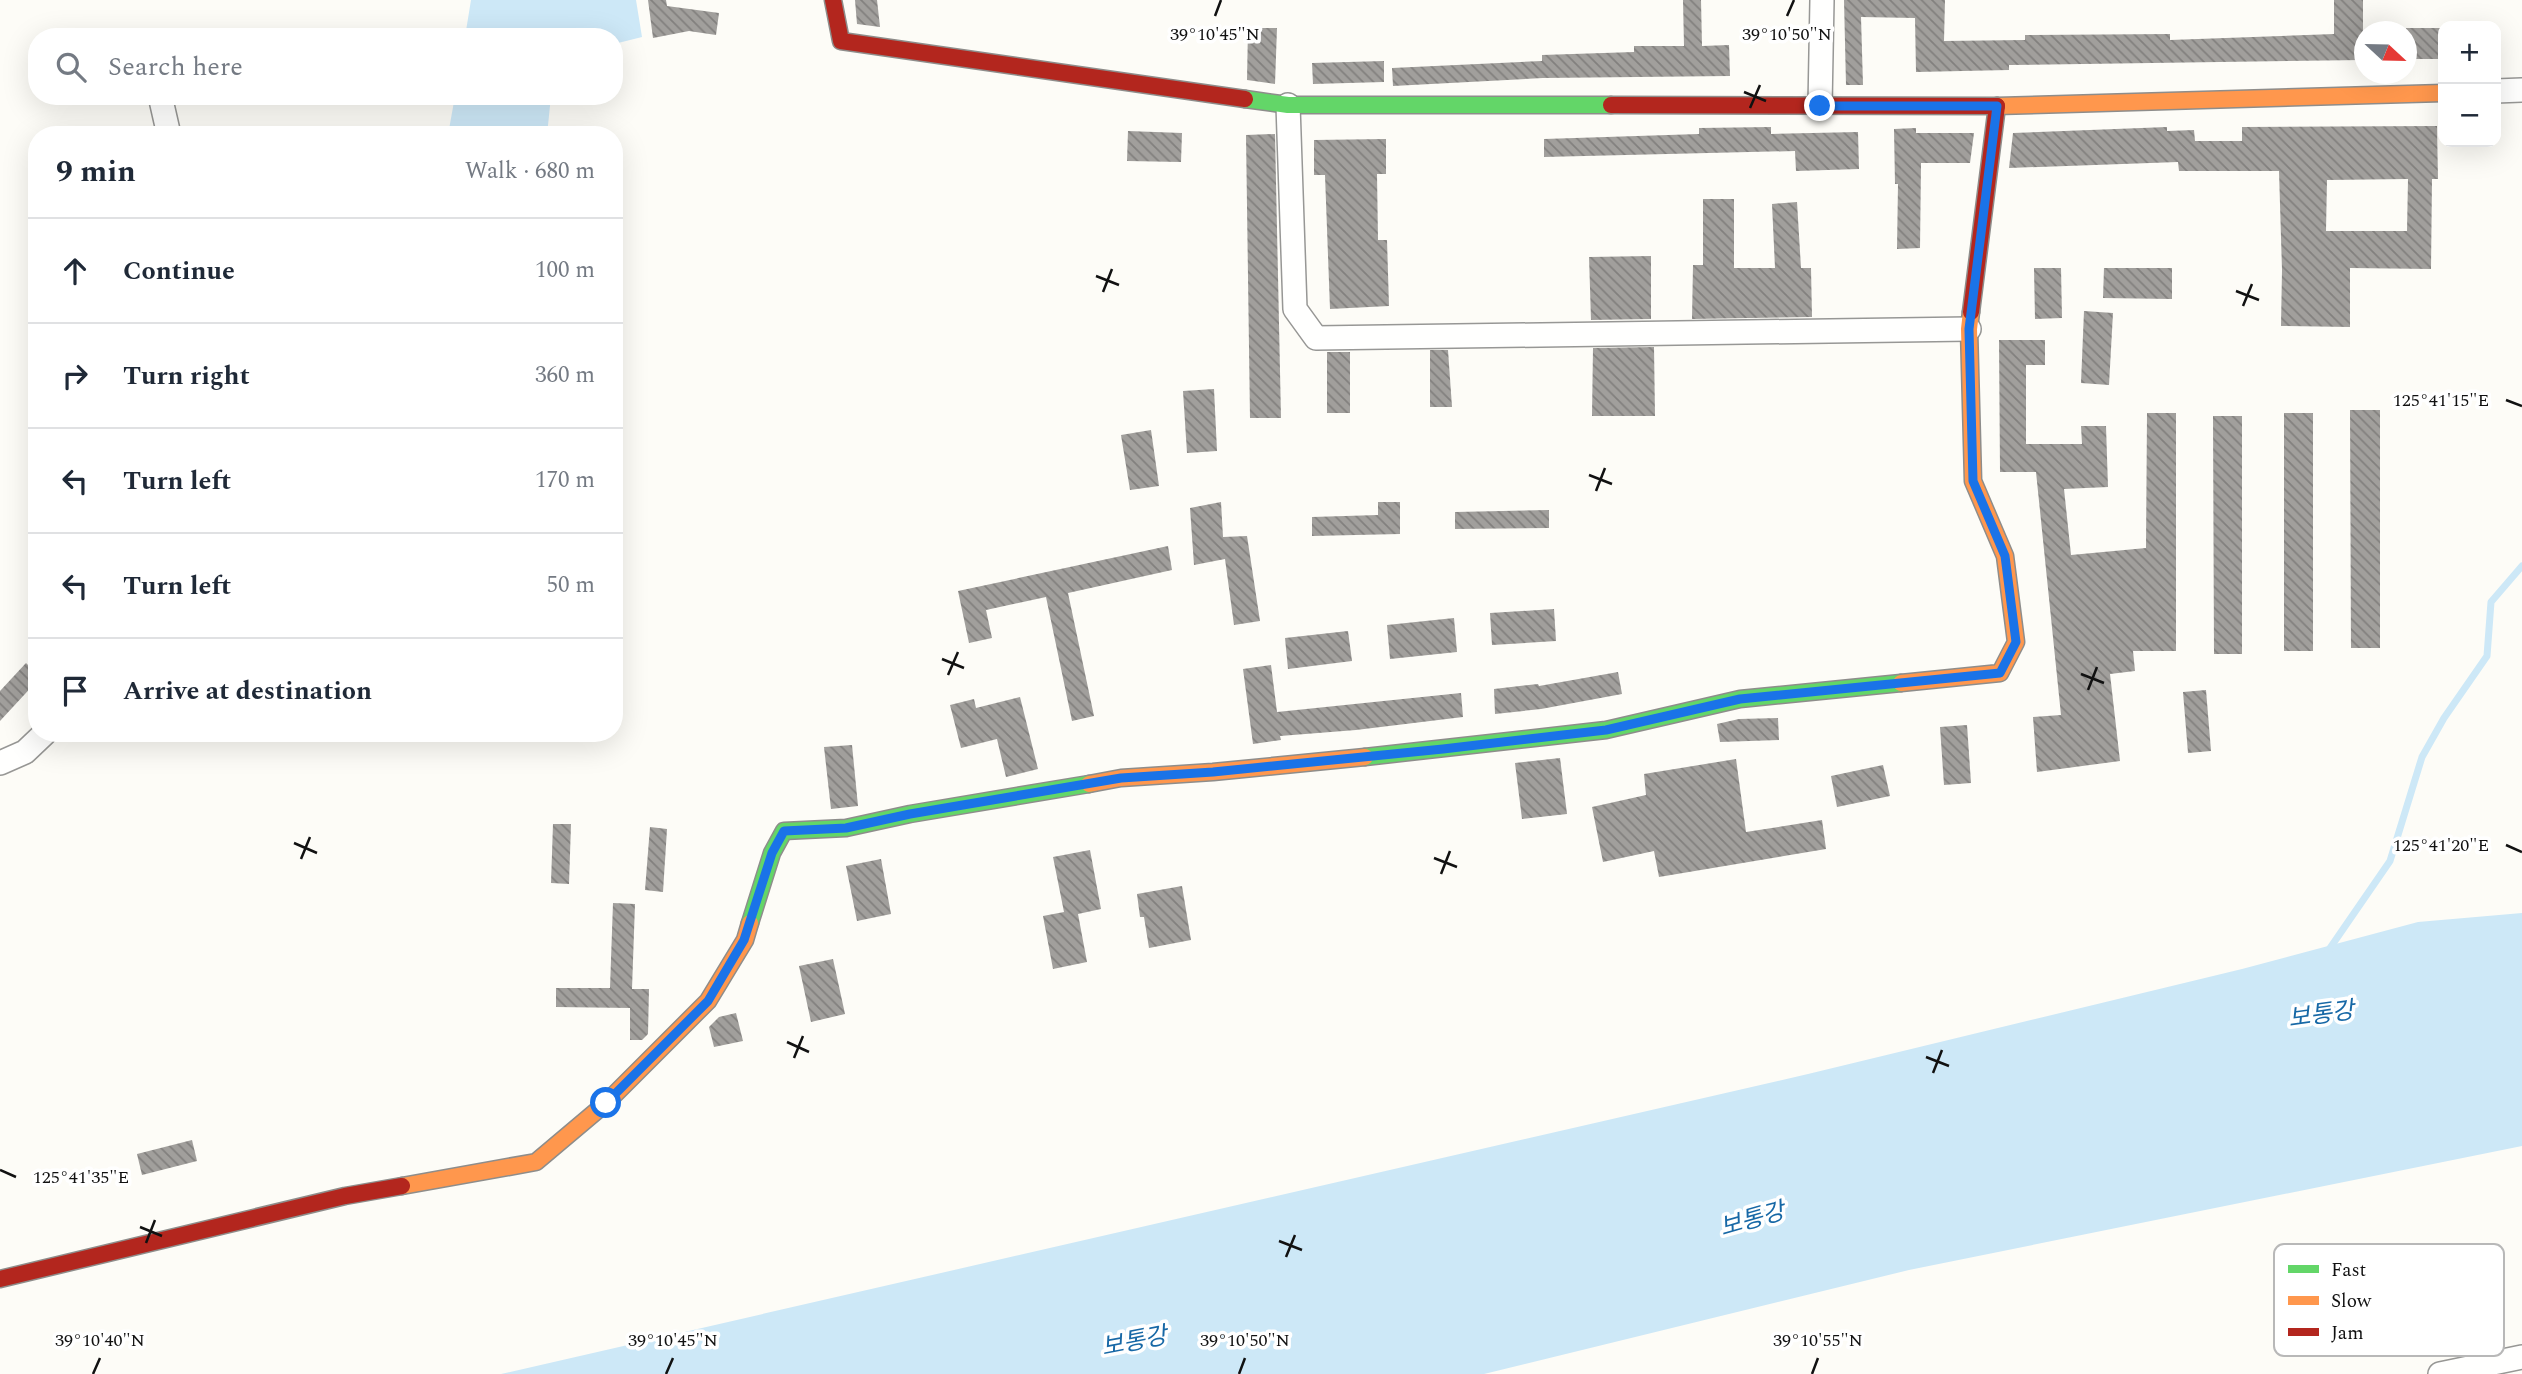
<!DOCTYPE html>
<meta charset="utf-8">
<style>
:root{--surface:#fff;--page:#f2f2f3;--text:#1f2937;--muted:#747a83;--line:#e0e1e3}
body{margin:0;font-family:Spectral,"Noto Sans KR",serif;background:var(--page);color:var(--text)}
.controls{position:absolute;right:21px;top:21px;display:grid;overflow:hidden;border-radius:14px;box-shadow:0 7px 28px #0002}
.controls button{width:63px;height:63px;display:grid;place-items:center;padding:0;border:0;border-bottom:2px solid var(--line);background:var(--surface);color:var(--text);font:35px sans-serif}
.compass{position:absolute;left:2354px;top:21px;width:63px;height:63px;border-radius:50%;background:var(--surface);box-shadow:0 7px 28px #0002;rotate:112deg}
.stop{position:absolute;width:21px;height:21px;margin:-16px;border:5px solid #1a73e8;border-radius:50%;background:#fff}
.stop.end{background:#1a73e8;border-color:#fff;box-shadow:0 2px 7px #0008}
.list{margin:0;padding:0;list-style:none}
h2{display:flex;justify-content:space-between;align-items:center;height:91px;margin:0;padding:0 28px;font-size:30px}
h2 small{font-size:23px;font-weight:400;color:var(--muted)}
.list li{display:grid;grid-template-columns:46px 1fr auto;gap:21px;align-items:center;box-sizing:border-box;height:105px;padding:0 28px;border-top:2px solid var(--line)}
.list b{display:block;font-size:26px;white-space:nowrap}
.list em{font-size:23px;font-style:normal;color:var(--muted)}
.icon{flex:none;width:38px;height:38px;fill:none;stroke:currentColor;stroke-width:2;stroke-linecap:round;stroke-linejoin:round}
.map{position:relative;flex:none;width:2522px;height:1374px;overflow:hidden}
.search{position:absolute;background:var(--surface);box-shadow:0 7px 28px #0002;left:28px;top:28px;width:595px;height:77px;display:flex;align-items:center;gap:18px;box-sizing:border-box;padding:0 24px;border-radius:28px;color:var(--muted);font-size:26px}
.panel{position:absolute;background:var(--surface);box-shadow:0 7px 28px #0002;left:28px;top:126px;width:595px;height:616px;border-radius:28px}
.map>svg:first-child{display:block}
</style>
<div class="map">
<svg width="2522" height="1374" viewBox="0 0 2522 1374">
<defs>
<pattern id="building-back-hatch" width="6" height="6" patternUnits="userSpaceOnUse" patternTransform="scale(1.75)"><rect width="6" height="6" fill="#a19f9c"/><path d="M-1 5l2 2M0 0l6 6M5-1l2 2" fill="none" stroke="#82807e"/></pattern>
</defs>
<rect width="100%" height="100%" fill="#fdfcf7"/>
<g fill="#cde8f7">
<path d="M 471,0 L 636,0 L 642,37 L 614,44 L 614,37 L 465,37 Z"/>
<path d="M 455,96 L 551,96 L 547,135 L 448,135 Z"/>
<path d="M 2522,913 L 2522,1146 L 1909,1270 L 1484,1374 L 501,1374 L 1808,1074 L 2242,969 L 2418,922 Z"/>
</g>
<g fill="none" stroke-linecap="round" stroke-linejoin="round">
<path stroke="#cde8f7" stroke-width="7" d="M 2328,951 L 2390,861 L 2422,757 L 2444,718 L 2487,656 L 2491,602 L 2522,566"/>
</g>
<g fill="url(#building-back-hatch)" fill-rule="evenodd">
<path d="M 648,0 L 666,0 L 667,6 L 719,13 L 716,35 L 689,31 L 653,38 Z"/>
<path d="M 855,0 L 877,0 L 880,27 L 857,24 Z"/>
<path d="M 1683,0 L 1701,0 L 1702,46 L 1729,45 L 1730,76 L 1543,78 L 1393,86 L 1392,68 L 1542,61 L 1542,55 L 1634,52 L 1634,46 L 1684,46 Z"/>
<path d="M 1844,0 L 1945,0 L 1944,41 L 2025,40 L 2025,35 L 2170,34 L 2170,40 L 2334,34 L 2334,0 L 2363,0 L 2363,60 L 2009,65 L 2009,70 L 1916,72 L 1915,18 L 1861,17 L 1863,85 L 1846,85 Z"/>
<path d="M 1248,28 L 1277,28 L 1275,84 L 1247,80 Z"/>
<rect x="2406" y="28" width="37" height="31"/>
<path d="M 1384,61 L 1384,82 L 1313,84 L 1312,63 Z"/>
<path d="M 2437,126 L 2438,179 L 2432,179 L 2431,269 L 2350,268 L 2350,327 L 2281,326 L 2282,270 L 2279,171 L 2179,171 L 2178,162 L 2009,168 L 2013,133 L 2167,127 L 2167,131 L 2194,130 L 2195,141 L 2242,141 L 2242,127 ZM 2408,179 L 2407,231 L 2326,231 L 2327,180 Z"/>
<path d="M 1771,127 L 1771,134 L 1858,132 L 1859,169 L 1796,171 L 1795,151 L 1544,157 L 1544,139 L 1699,134 L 1699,128 Z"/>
<path d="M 1916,128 L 1916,133 L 1974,133 L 1970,163 L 1921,163 L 1920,248 L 1897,249 L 1898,184 L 1895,184 L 1894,129 Z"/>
<path d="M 1128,131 L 1182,133 L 1181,162 L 1127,161 Z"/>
<path d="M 1275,134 L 1281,418 L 1250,418 L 1246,135 Z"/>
<path d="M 1386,139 L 1386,174 L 1377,174 L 1378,240 L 1387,240 L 1389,306 L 1330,309 L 1325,175 L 1314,175 L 1314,140 Z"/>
<path d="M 1703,199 L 1734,199 L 1734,268 L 1775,268 L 1772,204 L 1797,202 L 1801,268 L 1811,268 L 1812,317 L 1692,319 L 1693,265 L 1703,265 Z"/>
<path d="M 1651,256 L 1651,319 L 1591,320 L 1589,257 Z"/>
<path d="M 2034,268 L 2061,268 L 2062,318 L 2035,319 Z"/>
<path d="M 2104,268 L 2172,268 L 2172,299 L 2103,298 Z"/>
<path d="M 2084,311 L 2113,313 L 2109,385 L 2081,383 Z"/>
<path d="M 1999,340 L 2045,340 L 2045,365 L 2026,365 L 2026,444 L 2082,444 L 2081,426 L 2106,426 L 2108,487 L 2064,489 L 2071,555 L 2146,548 L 2147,413 L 2176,413 L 2176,651 L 2133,651 L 2135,671 L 2110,674 L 2120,761 L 2037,772 L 2033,717 L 2061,715 L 2036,472 L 2000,472 Z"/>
<path d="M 1654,347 L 1655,416 L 1592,416 L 1593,348 Z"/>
<path d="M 1430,350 L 1448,350 L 1452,407 L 1430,407 Z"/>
<rect x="1327" y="352" width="23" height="61"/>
<path d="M 1214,389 L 1217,451 L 1187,453 L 1183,391 Z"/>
<path d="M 2350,410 L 2380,410 L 2380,648 L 2351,648 Z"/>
<rect x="2284" y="413" width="29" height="238"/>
<path d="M 2213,416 L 2242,416 L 2242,654 L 2214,654 Z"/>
<path d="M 1151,430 L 1159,486 L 1130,490 L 1121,435 Z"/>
<path d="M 1221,502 L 1223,537 L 1247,536 L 1260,621 L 1234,625 L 1225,559 L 1194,565 L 1190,508 Z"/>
<path d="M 1378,502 L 1400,502 L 1400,534 L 1312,536 L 1312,517 L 1378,515 Z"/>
<path d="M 1549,510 L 1549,528 L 1455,529 L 1455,512 Z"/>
<path d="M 1168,546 L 1172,570 L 1068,593 L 1094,716 L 1072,721 L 1046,597 L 986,610 L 992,638 L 969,643 L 958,591 Z"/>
<path d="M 1554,609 L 1556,641 L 1492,645 L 1490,613 Z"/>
<path d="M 1454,618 L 1457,652 L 1390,659 L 1387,625 Z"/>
<path d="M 1348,631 L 1352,661 L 1288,669 L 1285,638 Z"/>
<path d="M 26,663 L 37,674 L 37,681 L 0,721 L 0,691 Z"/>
<path d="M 1271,665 L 1277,712 L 1461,693 L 1463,717 L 1356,730 L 1280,736 L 1281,740 L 1253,744 L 1243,669 Z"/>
<path d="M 1618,672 L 1622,694 L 1541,709 L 1495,714 L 1494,689 L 1538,684 L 1539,686 Z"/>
<path d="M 2206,690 L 2211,751 L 2188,753 L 2183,692 Z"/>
<path d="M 1020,697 L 1038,769 L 1006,777 L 997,739 L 961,748 L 950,705 L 974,699 L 976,708 Z"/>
<path d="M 1778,718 L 1779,740 L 1720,742 L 1717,724 L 1739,719 Z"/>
<path d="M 1967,725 L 1971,783 L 1944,785 L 1940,727 Z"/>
<path d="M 852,745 L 858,806 L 831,809 L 824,747 Z"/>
<path d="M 1560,758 L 1567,814 L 1522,819 L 1515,763 Z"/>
<path d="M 1736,759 L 1746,832 L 1822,820 L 1826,849 L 1659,877 L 1654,851 L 1603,862 L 1592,807 L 1646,795 L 1644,774 Z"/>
<path d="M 1883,765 L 1890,796 L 1837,807 L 1831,776 Z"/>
<path d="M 553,824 L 571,824 L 569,884 L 551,883 Z"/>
<path d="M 650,827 L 667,829 L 663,892 L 645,890 Z"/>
<path d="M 1090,850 L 1101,909 L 1078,914 L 1087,962 L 1053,969 L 1043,916 L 1064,912 L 1053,857 Z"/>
<path d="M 881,859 L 891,914 L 857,921 L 846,866 Z"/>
<path d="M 1182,886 L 1191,940 L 1149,948 L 1144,917 L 1140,917 L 1137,894 Z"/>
<path d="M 613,903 L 635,904 L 632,989 L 649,989 L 648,1034 L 642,1040 L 630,1040 L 630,1008 L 556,1007 L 556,988 L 610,988 Z"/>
<path d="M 833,959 L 845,1014 L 811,1022 L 799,966 Z"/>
<path d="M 736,1013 L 743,1041 L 714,1047 L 709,1027 L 719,1017 Z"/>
<path d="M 192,1140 L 197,1161 L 142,1175 L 137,1154 Z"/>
</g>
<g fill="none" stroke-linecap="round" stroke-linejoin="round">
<g stroke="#979795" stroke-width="26">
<g id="street">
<path d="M 2496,91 L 2522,90"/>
<path d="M 161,100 L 169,135"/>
<path d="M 1288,105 L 1295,309 L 1316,338 L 1969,329"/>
<path d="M 1820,106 L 1822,0"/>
<path d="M 0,763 L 25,752 L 45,733"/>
<path d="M 2440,1374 L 2522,1357"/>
</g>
</g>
<g stroke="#8e8d8b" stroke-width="19">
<g id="fast">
<path d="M 1245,99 L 1288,105 L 1611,105"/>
<path d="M 1365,757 L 1606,730 L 1740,699 L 1901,683"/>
<path d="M 750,923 L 772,853 L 784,831 L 846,828 L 910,814 L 1089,784"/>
</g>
</g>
<g stroke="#8e8d8b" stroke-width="19">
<g id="slow">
<path d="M 1997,106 L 2443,93"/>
<path d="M 1901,683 L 2000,673 L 2016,642 L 2005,556 L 1973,481 L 1969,329 L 1971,312"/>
<path d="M 1089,784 L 1121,778 L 1213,772 L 1365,757"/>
<path d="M 402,1186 L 536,1162 L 606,1103 L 708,1001 L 745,940 L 750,923"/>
</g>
</g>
<g stroke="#8e8d8b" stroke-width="19">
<g id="jam">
<path d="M 833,0 L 841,41 L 1245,99"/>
<path d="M 1611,105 L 1997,106"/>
<path d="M 1971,312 L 1997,106"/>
<path d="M 0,1279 L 345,1196 L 402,1186"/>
</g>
</g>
<use href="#street" stroke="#fffffe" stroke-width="23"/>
<use href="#fast" stroke="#63d668" stroke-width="16"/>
<use href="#slow" stroke="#ff974d" stroke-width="16"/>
<use href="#jam" stroke="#b3261e" stroke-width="16"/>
</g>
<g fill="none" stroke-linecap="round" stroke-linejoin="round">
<path stroke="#1a73e8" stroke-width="9" d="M 606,1103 L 708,1001 L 744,940 L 772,853 L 784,831 L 846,828 L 910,814 L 1121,778 L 1213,772 L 1443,749 L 1606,730 L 1740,699 L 2000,673 L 2016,642 L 2005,556 L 1973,481 L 1969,329 L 1997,106 L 1820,106"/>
</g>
<path fill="none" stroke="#111" stroke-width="2.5" d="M 1215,16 L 1221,0M 1787,16 L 1794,0M 1744,92 L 1766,101M 1750,108 L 1760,85M 1096,276 L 1119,285M 2236,291 L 2259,300M 1103,292 L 1112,269M 2243,306 L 2252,284M 2506,400 L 2522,406M 1589,475 L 1612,484M 1596,491 L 1605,468M 942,659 L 964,668M 2081,674 L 2104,683M 948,675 L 958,652M 2088,690 L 2097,667M 294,843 L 317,853M 2506,845 L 2522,852M 1434,858 L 1457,867M 301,859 L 310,837M 1441,874 L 1450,851M 787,1042 L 809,1052M 1926,1057 L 1949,1066M 794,1058 L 803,1036M 1933,1073 L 1942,1050M 0,1170 L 16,1177M 140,1227 L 162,1236M 1279,1241 L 1302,1250M 146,1243 L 155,1220M 1286,1257 L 1295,1235M 93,1374 L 100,1358M 666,1374 L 673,1358M 1239,1374 L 1245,1358M 1812,1374 L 1818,1358"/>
<g text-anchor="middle" stroke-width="7" stroke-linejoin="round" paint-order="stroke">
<g font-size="24" font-style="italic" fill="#1768a6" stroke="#fff">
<text transform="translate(2321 1014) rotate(-8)" y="8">보통강</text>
<text transform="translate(1752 1219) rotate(-16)" y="8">보통강</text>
<text transform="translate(1134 1341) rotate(-11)" y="8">보통강</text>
</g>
</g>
<rect x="2274" y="1244" width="230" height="112" rx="10" fill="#fff" stroke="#b8b8b8" stroke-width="2"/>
<rect x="2288" y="1265" width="31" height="8" fill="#63d668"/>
<rect x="2288" y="1296" width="31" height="9" fill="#ff974d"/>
<rect x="2288" y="1328" width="31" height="8" fill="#b3261e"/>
<g font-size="19" fill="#111">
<text x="2331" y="1276">Fast</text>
<text x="2331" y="1307">Slow</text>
<text x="2331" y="1339">Jam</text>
</g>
<g font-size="18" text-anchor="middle" fill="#111" stroke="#fff" stroke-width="7" stroke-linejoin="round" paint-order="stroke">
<text x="1215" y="40">39°10'45"N</text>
<text x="1787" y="40">39°10'50"N</text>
<text x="2441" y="406">125°41'15"E</text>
<text x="2441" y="851">125°41'20"E</text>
<text x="81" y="1183">125°41'35"E</text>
<text x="100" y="1346">39°10'40"N</text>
<text x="673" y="1346">39°10'45"N</text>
<text x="1245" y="1346">39°10'50"N</text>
<text x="1818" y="1346">39°10'55"N</text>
</g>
</svg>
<div class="controls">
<button>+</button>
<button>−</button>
</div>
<svg class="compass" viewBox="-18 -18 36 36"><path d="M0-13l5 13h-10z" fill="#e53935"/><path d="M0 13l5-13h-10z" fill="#747a83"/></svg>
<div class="stop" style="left:606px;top:1103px"></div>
<div class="stop end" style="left:1820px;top:106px"></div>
<div class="search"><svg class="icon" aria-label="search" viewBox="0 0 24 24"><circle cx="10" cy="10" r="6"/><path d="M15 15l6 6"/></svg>Search here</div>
<section class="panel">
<h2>9 min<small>Walk · 680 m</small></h2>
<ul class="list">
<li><svg class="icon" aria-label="ahead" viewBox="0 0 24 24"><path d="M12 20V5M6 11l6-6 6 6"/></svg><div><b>Continue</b></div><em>100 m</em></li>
<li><svg class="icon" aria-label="right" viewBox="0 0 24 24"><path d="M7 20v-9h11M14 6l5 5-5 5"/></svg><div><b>Turn right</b></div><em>360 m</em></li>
<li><svg class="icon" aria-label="left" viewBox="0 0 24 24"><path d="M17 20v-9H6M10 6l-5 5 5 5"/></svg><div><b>Turn left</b></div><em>170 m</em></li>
<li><svg class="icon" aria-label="left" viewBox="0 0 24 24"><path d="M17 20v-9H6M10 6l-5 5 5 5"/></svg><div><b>Turn left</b></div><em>50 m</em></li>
<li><svg class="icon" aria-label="arrive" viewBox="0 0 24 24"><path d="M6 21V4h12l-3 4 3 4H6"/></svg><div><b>Arrive at destination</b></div></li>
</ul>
</section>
</div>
